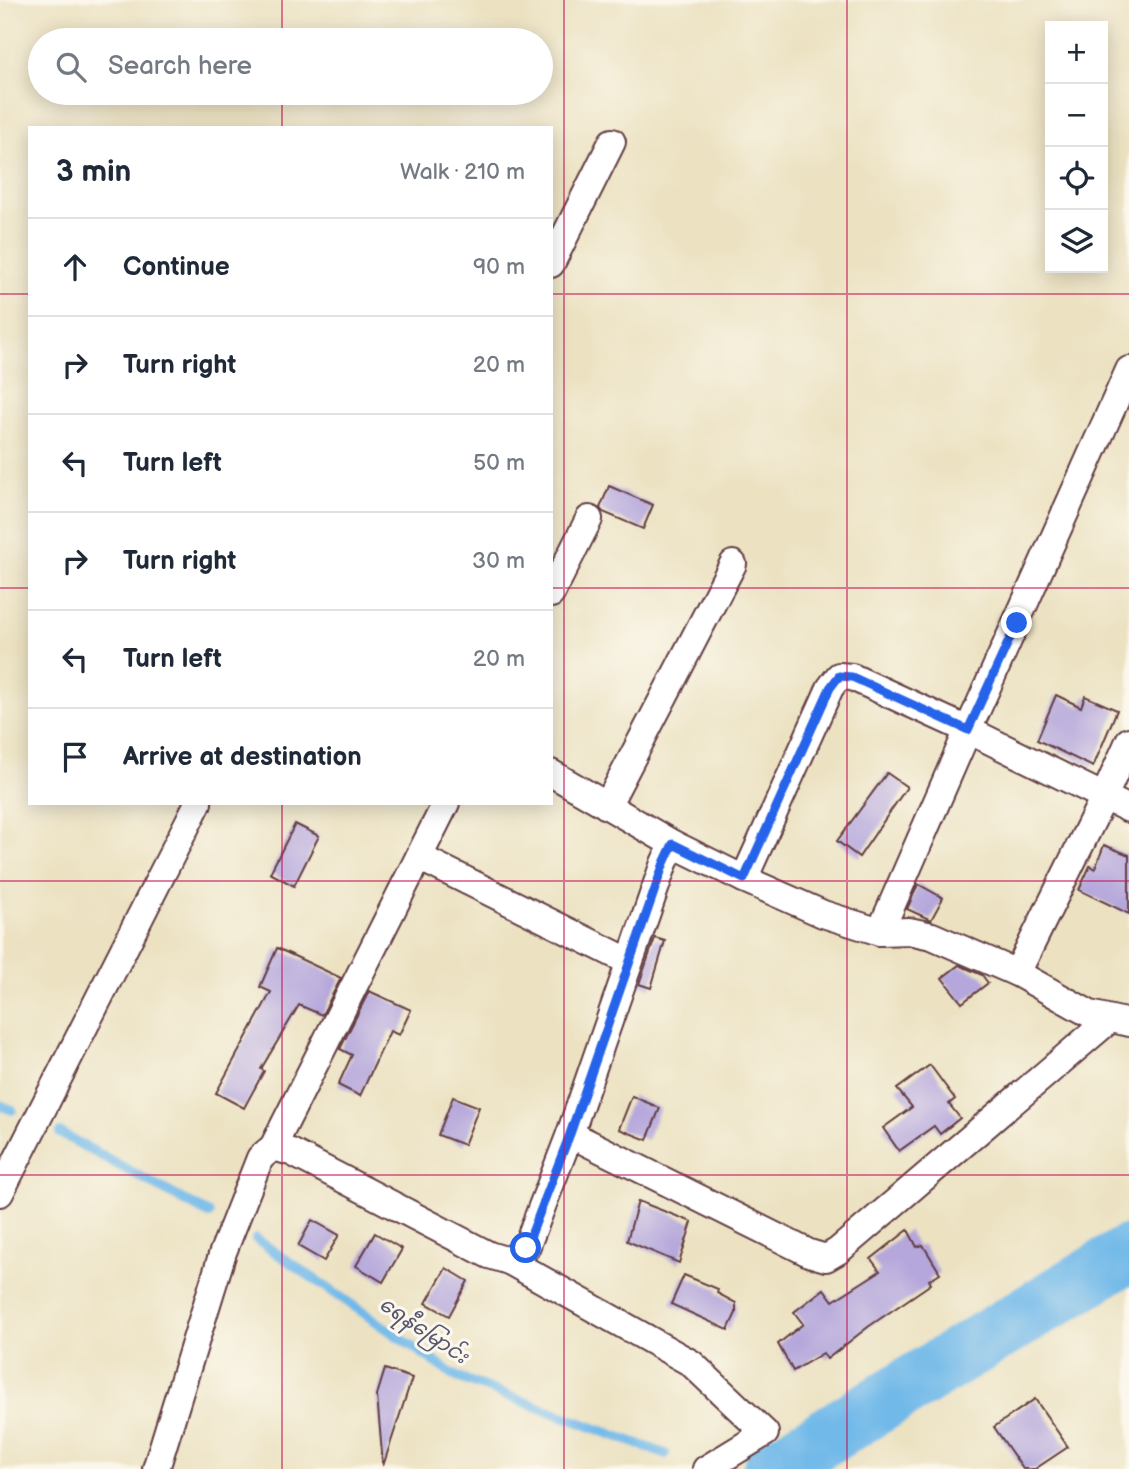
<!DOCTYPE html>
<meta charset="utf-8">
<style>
:root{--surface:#fff;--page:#f6f6f7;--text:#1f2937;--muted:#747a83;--line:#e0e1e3}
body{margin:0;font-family:"Balsamiq Sans","Noto Sans Myanmar",sans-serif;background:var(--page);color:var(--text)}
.controls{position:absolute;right:21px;top:21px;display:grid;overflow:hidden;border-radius:0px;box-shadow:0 4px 18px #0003}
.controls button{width:63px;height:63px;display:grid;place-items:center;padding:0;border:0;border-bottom:2px solid var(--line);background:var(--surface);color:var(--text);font:35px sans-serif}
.stop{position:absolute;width:21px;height:21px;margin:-16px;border:5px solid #2563eb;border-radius:50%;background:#fff}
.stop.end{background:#2563eb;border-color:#fff;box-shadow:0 2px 7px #0008}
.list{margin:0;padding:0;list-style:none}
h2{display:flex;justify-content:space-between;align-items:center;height:91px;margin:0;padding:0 28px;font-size:30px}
h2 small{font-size:23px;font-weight:400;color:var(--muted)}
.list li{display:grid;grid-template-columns:46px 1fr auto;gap:21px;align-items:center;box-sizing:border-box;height:98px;padding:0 28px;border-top:2px solid var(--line)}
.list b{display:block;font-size:26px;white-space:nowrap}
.list em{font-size:23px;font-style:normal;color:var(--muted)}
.icon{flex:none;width:38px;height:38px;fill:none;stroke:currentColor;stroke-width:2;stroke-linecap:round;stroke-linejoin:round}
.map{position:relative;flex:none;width:1129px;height:1469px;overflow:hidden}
.search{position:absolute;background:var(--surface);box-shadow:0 4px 18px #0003;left:28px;top:28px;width:525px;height:77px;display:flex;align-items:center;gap:18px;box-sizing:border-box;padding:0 24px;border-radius:38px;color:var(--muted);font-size:26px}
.panel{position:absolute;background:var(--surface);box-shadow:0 4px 18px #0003;left:28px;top:126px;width:525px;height:679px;border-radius:0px}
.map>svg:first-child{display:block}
</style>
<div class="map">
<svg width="1129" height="1469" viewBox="0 0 1129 1469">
<rect width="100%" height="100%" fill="#fbf7ec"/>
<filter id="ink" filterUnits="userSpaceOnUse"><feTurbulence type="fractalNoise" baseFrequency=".0143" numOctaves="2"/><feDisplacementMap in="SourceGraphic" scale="14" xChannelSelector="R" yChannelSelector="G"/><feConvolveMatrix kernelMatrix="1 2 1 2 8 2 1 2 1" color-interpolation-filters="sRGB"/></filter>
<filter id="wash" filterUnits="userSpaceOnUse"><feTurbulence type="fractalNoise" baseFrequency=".00686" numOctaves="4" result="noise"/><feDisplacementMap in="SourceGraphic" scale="28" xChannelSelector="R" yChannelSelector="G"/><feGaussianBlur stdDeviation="1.57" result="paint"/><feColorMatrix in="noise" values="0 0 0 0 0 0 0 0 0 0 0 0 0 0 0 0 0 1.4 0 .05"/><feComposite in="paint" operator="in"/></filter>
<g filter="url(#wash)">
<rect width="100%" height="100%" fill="#ece2c2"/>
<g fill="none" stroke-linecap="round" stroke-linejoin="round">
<g stroke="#71b9e9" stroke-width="10">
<path d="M 0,1105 L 12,1110"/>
<path d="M 60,1133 L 209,1214"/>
<path d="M 256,1239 L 457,1377 L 665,1454"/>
</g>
<path stroke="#71b9e9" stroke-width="58" d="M 772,1469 L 1129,1253"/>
</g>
<g id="blocks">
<g fill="#b5a7db">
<path d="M 609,486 L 653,505 L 643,529 L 603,512 L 600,508 Z"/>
<path d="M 1056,695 L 1081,707 L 1085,696 L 1117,710 L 1093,767 L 1037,740 Z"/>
<path d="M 887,773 L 907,787 L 859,857 L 837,841 Z"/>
<path d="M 295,824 L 319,836 L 294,886 L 270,873 Z"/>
<path d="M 1104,845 L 1129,855 L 1129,914 L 1079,890 L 1090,866 L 1095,869 Z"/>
<path d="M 918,884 L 943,898 L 931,920 L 907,909 Z"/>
<path d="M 655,938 L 665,941 L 651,988 L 639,984 Z"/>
<path d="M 277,948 L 341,978 L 322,1015 L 299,1005 L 261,1069 L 264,1071 L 244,1108 L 216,1093 L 271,992 L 260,987 Z"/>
<path d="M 959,965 L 982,975 L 988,983 L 962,1003 L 942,978 Z"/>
<path d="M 369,991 L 411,1010 L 399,1035 L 390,1031 L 360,1096 L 338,1085 L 352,1055 L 340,1049 Z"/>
<path d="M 930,1065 L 955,1099 L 949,1104 L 960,1118 L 940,1134 L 934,1126 L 899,1151 L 883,1128 L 912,1107 L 897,1089 Z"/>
<path d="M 632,1096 L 660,1108 L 647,1140 L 619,1129 Z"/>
<path d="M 453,1097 L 479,1107 L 464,1145 L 438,1135 Z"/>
<path d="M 638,1201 L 692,1222 L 679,1263 L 627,1241 Z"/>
<path d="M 312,1220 L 339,1235 L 324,1261 L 298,1246 Z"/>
<path d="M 908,1230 L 917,1247 L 923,1245 L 940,1273 L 929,1280 L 931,1284 L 868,1327 L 827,1359 L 823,1353 L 793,1371 L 778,1344 L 803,1324 L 794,1312 L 824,1289 L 833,1301 L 880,1271 L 871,1259 Z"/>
<path d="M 375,1233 L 402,1249 L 383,1282 L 356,1266 Z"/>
<path d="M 446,1268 L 468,1281 L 449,1316 L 426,1303 Z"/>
<path d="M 684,1275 L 718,1289 L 717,1293 L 736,1303 L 736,1313 L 728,1330 L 671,1304 Z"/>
<path d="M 385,1369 L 412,1378 L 383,1466 L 377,1395 Z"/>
<path d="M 1035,1399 L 1068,1447 L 1035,1469 L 1023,1469 L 994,1427 Z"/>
</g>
</g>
</g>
<g filter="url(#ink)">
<use href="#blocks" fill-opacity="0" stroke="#623c42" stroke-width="2"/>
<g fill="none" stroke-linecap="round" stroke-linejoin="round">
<g stroke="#623c42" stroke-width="30">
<g id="street">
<path d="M 551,264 L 612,142"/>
<path d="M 1129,370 L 968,730 L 1129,809"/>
<path d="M 551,594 L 589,519"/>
<path d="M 551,773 L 673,844 L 744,879 L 823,914 L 880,932 L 909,931 L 932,936 L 1017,973 L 1090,1014 L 1129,1023"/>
<path d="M 607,806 L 733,564"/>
<path d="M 419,857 L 628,961"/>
<path d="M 744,879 L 830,688 L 839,676 L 852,677 L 968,730 L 880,932"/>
<path d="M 1017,973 L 1104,797 L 1129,741"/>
<path d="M 570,1134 L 809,1253 L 826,1258 L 838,1251 L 1109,1020"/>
<path d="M 273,1147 L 291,1152 L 489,1255 L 509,1261 L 691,1363 L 765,1433 L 706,1469"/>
<path d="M 0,1193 L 198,803"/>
<path d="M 509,1261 L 526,1248 L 570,1134 L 664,863 L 673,844"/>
<path d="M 156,1469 L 223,1252 L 260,1158 L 273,1147 L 446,803"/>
</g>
</g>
<use href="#street" stroke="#fff" stroke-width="26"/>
</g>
</g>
<g fill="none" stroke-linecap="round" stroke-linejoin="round" filter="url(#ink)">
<path stroke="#2563eb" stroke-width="9" d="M 526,1248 L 570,1134 L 664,863 L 673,844 L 744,879 L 830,688 L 839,676 L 852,677 L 968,730 L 1017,623"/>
</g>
<path fill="none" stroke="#c2185b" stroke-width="2" stroke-opacity="0.55" d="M 282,0 L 282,40M 564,0 L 564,1469M 847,0 L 847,1469M 282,93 L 282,128M 0,294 L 30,294M 551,294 L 1129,294M 0,588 L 30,588M 551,588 L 1129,588M 282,803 L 282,1469M 0,881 L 1129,881M 0,1175 L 1129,1175"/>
<g text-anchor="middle" stroke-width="6" stroke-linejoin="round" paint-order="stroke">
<g font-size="21" font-style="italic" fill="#58556e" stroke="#fbf7ec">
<text transform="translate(424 1330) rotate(34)" y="7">ရေနီမြောင်း</text>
</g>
</g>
</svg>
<div class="controls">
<button>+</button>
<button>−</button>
<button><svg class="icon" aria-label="locate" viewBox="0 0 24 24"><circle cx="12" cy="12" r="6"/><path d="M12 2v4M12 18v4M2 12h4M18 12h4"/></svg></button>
<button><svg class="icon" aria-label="layers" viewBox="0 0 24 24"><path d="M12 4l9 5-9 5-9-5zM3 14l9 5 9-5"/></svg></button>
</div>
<div class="stop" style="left:526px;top:1248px"></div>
<div class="stop end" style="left:1017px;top:623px"></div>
<div class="search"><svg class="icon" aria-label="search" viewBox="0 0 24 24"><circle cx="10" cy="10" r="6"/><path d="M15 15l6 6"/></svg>Search here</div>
<section class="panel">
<h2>3 min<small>Walk · 210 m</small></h2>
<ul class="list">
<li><svg class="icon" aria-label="ahead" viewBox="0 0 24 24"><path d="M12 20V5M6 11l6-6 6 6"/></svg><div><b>Continue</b></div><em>90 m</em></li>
<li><svg class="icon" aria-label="right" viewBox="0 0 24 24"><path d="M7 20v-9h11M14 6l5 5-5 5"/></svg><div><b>Turn right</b></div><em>20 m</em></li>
<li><svg class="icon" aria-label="left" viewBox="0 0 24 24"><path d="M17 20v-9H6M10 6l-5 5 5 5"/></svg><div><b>Turn left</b></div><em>50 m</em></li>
<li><svg class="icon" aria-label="right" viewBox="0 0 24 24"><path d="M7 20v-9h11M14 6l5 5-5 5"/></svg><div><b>Turn right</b></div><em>30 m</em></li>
<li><svg class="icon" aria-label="left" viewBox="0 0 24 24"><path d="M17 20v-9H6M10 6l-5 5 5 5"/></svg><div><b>Turn left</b></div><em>20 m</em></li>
<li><svg class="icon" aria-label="arrive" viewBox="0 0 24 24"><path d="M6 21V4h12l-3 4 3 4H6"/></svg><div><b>Arrive at destination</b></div></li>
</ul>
</section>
</div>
